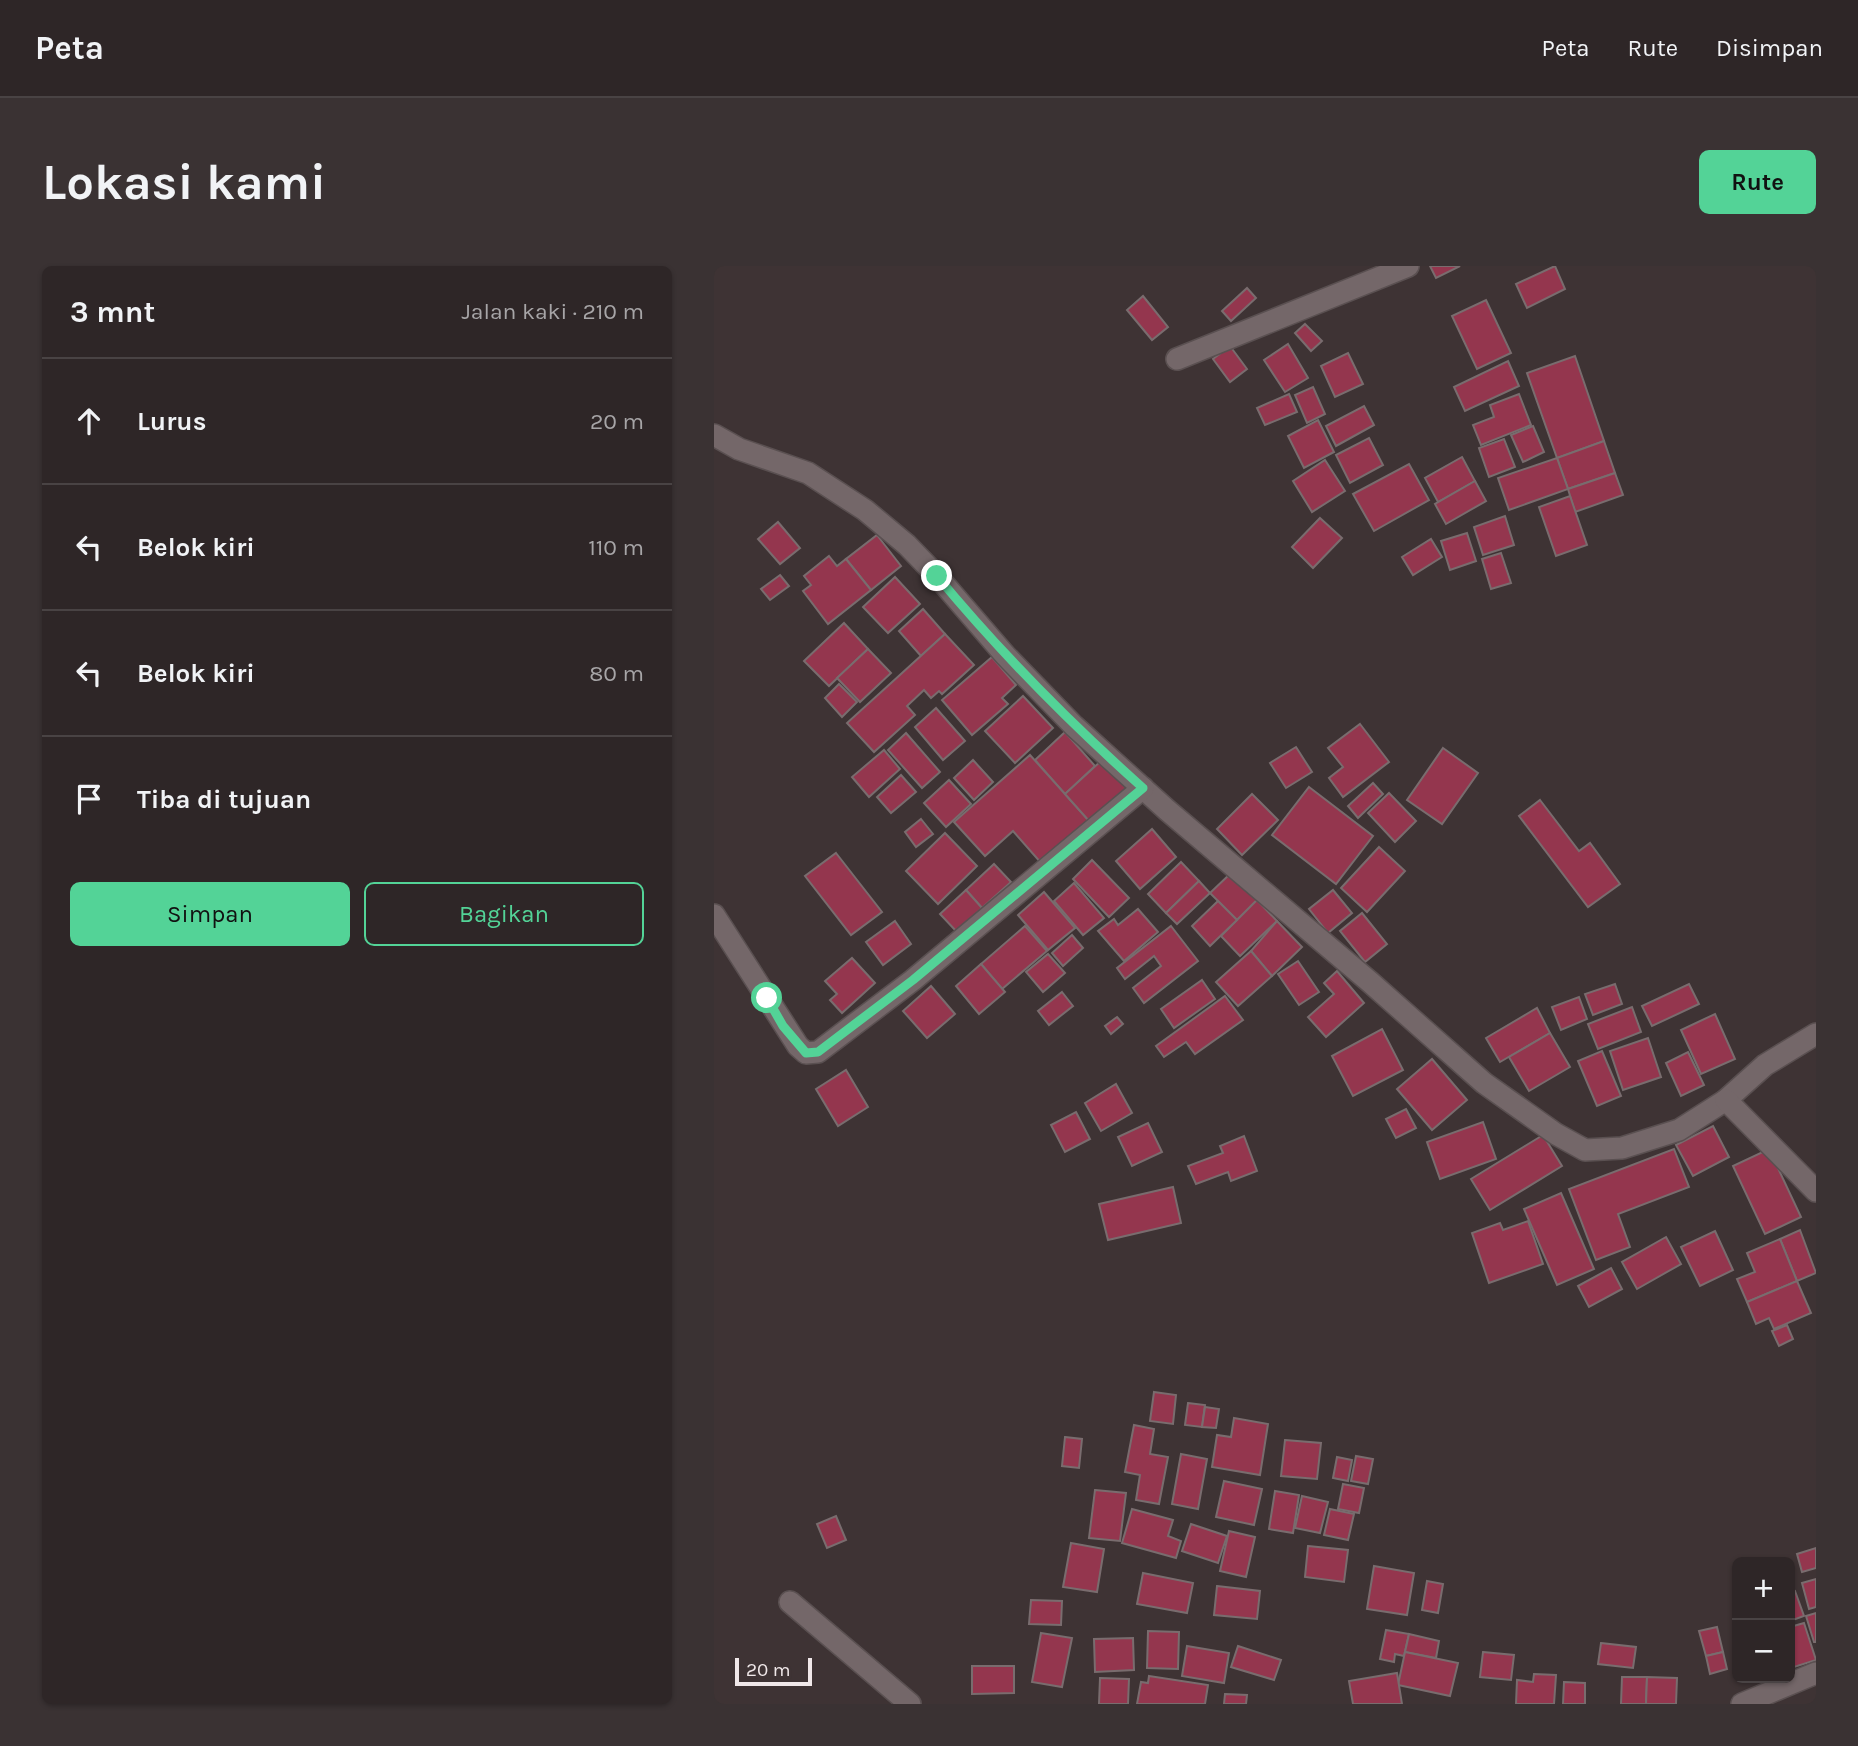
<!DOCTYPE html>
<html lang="id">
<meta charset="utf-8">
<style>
:root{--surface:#2e2627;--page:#3a3233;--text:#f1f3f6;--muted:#a7a5a7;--line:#494344;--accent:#53d397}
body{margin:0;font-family:Karla,sans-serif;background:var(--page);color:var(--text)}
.controls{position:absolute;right:21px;bottom:21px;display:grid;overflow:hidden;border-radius:10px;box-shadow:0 2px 5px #0004}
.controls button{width:63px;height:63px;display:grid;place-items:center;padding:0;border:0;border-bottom:2px solid var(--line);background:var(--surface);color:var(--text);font:35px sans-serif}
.scale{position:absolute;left:21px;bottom:18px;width:77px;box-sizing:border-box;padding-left:7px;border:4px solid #f0e8e9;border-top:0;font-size:19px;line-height:24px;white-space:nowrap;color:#f0e8e9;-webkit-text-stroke:5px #3e3334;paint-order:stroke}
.stop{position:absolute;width:21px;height:21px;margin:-16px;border:5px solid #53d397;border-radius:50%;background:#fff}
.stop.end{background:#53d397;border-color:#fff;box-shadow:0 2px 7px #0008}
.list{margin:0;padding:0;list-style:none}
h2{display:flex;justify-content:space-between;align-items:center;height:91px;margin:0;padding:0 28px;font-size:30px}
h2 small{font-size:23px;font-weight:400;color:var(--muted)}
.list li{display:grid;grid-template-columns:46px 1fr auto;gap:21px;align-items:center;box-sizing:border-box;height:126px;padding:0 28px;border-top:2px solid var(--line)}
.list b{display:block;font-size:26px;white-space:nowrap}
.list em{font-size:23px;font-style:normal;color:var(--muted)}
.actions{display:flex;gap:14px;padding:21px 28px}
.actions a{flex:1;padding:16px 0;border:2px solid var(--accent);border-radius:10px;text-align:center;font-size:24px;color:var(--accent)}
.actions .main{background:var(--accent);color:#111}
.icon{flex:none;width:38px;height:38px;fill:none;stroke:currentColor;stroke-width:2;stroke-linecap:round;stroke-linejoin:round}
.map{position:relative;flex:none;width:1102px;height:1438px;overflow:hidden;border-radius:10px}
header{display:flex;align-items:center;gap:42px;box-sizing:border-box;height:98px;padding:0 35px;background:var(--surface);border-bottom:2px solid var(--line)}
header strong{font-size:33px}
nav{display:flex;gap:38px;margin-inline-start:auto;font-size:24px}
.intro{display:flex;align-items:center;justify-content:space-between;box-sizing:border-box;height:168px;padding:0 42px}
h1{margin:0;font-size:49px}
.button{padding:18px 32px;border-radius:10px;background:var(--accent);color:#111;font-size:24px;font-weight:700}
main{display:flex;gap:42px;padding:0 42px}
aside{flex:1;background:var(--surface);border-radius:10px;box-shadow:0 2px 5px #0004}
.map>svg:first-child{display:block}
</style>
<header>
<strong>Peta</strong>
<nav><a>Peta</a><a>Rute</a><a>Disimpan</a></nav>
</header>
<div class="intro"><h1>Lokasi kami</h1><a class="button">Rute</a></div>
<main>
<aside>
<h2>3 mnt<small>Jalan kaki · 210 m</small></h2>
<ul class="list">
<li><svg class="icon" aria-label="ahead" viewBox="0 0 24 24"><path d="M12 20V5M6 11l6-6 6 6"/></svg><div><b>Lurus</b></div><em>20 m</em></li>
<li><svg class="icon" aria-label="left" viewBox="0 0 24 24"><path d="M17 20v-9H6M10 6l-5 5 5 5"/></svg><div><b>Belok kiri</b></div><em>110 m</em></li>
<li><svg class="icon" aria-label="left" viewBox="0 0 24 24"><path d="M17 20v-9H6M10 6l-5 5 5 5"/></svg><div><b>Belok kiri</b></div><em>80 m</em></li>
<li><svg class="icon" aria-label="arrive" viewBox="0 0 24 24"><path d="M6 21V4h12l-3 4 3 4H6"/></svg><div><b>Tiba di tujuan</b></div></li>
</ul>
<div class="actions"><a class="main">Simpan</a><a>Bagikan</a></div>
</aside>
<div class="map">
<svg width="1102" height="1438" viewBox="0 0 1102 1438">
<rect width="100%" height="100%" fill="#3e3334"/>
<g fill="#94364e" stroke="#796c6e" stroke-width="2">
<path d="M 716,0 L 746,0 L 722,12 Z"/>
<path d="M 841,0 L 851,23 L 813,42 L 802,18 Z"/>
<path d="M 533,22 L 542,32 L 517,55 L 508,45 Z"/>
<path d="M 429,30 L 454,61 L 438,74 L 413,44 Z"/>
<path d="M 772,34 L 797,87 L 763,103 L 738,50 Z"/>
<path d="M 591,58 L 608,75 L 597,85 L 581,67 Z"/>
<path d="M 574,78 L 594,112 L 571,126 L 550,94 Z"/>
<path d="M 516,80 L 533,103 L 516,116 L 499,93 Z"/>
<path d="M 634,87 L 649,118 L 621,131 L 607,100 Z"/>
<path d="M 861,90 L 890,175 L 843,192 L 813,107 Z"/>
<path d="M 794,95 L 805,120 L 751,145 L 740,121 Z"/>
<path d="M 599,121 L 611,148 L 593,157 L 581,129 Z"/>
<path d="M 575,128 L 583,146 L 551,159 L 543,142 Z"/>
<path d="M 805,128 L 817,159 L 767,179 L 759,159 L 780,151 L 776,139 Z"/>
<path d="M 650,140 L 660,159 L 622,180 L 612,160 Z"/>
<path d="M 604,154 L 620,186 L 590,202 L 574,170 Z"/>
<path d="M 819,160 L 830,186 L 809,196 L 797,169 Z"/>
<path d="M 655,172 L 669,199 L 636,217 L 622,189 Z"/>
<path d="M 790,173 L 801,201 L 775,211 L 765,182 Z"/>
<path d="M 890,175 L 901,207 L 854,223 L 843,192 Z"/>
<path d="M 748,191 L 761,215 L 724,236 L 711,212 Z"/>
<path d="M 843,192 L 854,223 L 795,244 L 784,212 Z"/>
<path d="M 611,194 L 631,225 L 598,246 L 579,215 Z"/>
<path d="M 695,198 L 715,234 L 660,265 L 639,228 Z"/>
<path d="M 901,207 L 909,229 L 861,246 L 854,223 Z"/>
<path d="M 761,215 L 772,235 L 732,258 L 721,238 Z"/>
<path d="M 856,230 L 873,279 L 842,290 L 825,241 Z"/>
<path d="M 791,250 L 800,279 L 769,289 L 760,261 Z"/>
<path d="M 606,252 L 628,272 L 599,302 L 578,281 Z"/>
<path d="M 64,256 L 86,282 L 66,298 L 44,273 Z"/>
<path d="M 753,267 L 762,295 L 736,304 L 727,275 Z"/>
<path d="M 163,269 L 187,300 L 157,324 L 132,293 Z"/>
<path d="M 717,273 L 728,291 L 699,309 L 688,291 Z"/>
<path d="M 787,287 L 797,317 L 777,323 L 768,293 Z"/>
<path d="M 115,290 L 123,300 L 132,293 L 157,324 L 114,358 L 89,325 L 97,319 L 90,310 Z"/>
<path d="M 66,309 L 75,320 L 56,334 L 47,323 Z"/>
<path d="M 181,311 L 206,338 L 174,367 L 149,341 Z"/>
<path d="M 209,343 L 231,368 L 207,390 L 185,365 Z"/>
<path d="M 130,357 L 154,383 L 115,420 L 90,395 Z"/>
<path d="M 231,368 L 260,399 L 228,428 L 225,425 L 217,432 L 210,424 L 193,440 L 201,449 L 160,486 L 133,457 Z"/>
<path d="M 154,383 L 177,407 L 146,436 L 123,412 Z"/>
<path d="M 278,391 L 302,419 L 288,432 L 294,438 L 258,469 L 228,434 Z"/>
<path d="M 125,418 L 143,436 L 128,451 L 111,432 Z"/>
<path d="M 309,430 L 339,462 L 301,497 L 271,465 Z"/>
<path d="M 222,442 L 251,475 L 229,494 L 201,461 Z"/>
<path d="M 646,458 L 675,496 L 629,531 L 615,512 L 629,501 L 614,482 Z"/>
<path d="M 351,466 L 381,500 L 351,528 L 321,494 Z"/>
<path d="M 192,467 L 226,506 L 208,522 L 174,484 Z"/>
<path d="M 582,481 L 598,506 L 572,522 L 556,497 Z"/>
<path d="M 729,482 L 764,507 L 728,558 L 693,534 Z"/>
<path d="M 170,484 L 186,503 L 155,531 L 138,511 Z"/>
<path d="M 316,489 L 376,556 L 328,598 L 299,565 L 271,590 L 240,556 Z"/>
<path d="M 259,494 L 279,516 L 260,534 L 240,512 Z"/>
<path d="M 388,494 L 413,522 L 376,556 L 351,528 Z"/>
<path d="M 187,509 L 202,526 L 177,547 L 163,531 Z"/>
<path d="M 235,514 L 257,538 L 232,561 L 210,537 Z"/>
<path d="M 659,517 L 669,528 L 644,552 L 634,540 Z"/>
<path d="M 595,521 L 659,570 L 622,618 L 558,569 Z"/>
<path d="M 675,527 L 702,555 L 681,576 L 654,547 Z"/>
<path d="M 538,528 L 564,554 L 528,589 L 503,563 Z"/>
<path d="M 826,534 L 865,585 L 876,577 L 906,618 L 874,641 L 805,550 Z"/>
<path d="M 207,553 L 219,568 L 202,581 L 191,566 Z"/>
<path d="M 438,563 L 462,591 L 426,623 L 402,595 Z"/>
<path d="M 231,567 L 263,600 L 224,638 L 192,605 Z"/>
<path d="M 665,581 L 691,605 L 653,646 L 627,622 Z"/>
<path d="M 122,587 L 168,646 L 137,669 L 91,610 Z"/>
<path d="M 378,594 L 415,632 L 395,651 L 359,613 Z"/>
<path d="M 467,596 L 485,615 L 452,647 L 434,628 Z"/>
<path d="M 280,598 L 297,616 L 268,642 L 252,624 Z"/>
<path d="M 517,607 L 543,634 L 523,654 L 496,627 Z"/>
<path d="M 485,615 L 496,627 L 463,658 L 452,647 Z"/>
<path d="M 360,617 L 390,652 L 369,669 L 340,635 Z"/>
<path d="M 252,624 L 268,642 L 243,666 L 226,648 Z"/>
<path d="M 619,624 L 638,647 L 614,667 L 595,643 Z"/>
<path d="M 330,626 L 361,662 L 334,684 L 304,649 Z"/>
<path d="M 543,634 L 563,655 L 526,690 L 507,670 Z"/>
<path d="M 504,635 L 523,654 L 496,680 L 478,660 Z"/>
<path d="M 424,643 L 444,666 L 410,695 L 384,665 L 400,653 L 404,659 Z"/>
<path d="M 648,647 L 673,678 L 651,696 L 626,665 Z"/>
<path d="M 181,655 L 197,678 L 169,699 L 152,676 Z"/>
<path d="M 563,655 L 588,681 L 558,710 L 537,685 Z"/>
<path d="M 311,660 L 333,685 L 288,723 L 267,698 Z"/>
<path d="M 457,660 L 484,695 L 430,737 L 419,722 L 447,700 L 440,690 L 411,713 L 403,702 Z"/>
<path d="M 358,669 L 369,682 L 349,700 L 338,687 Z"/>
<path d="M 537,685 L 558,710 L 524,740 L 502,716 Z"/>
<path d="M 334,688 L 351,707 L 329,726 L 312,706 Z"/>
<path d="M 138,692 L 161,717 L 128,747 L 116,734 L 123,728 L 111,715 Z"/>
<path d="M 584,695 L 605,726 L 585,739 L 564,708 Z"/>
<path d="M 267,698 L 291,726 L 265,748 L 242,720 Z"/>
<path d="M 623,705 L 650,737 L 612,771 L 594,751 L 620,728 L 610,717 Z"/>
<path d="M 488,714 L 501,733 L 460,762 L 447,743 Z"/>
<path d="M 901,718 L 908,738 L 879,749 L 871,728 Z"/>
<path d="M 975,718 L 985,738 L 938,760 L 928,740 Z"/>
<path d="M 217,720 L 241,748 L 213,772 L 189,745 Z"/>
<path d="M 348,726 L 359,740 L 335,759 L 324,745 Z"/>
<path d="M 511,730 L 529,754 L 481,788 L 472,776 L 450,791 L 442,780 Z"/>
<path d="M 865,731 L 873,753 L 847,764 L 838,741 Z"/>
<path d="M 918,741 L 927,766 L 884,783 L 874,758 Z"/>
<path d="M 823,742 L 836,767 L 786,796 L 772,772 Z"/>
<path d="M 1001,748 L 1021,793 L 987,808 L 967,764 Z"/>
<path d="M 403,751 L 409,758 L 397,768 L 391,760 Z"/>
<path d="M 668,763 L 689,804 L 639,830 L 618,790 Z"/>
<path d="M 836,767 L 856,801 L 815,825 L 795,791 Z"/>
<path d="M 934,772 L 947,811 L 909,824 L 896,785 Z"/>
<path d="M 888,785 L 907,830 L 883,840 L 864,795 Z"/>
<path d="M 974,786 L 990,819 L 967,830 L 952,797 Z"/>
<path d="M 718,793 L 753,834 L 718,864 L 683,823 Z"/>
<path d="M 132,804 L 154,841 L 124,860 L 102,823 Z"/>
<path d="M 402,818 L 418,847 L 387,865 L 371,837 Z"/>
<path d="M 692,843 L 702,862 L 682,872 L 672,853 Z"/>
<path d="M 362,846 L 376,873 L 351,886 L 337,859 Z"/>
<path d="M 769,856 L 782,893 L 726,913 L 713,876 Z"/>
<path d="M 434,857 L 448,886 L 418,900 L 404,871 Z"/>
<path d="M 999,860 L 1015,891 L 979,910 L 962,879 Z"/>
<path d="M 829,869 L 848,900 L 776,944 L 757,913 Z"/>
<path d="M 530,870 L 543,905 L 517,915 L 514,906 L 482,918 L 474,900 L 509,887 L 506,880 Z"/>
<path d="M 960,883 L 975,921 L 904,948 L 916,981 L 882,994 L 855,923 Z"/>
<path d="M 1055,883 L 1087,951 L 1051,968 L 1019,900 Z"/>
<path d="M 459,921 L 467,957 L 394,974 L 385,938 Z"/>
<path d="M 847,927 L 880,1003 L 843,1019 L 810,943 Z"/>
<path d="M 814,955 L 829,998 L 775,1017 L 758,967 L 786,957 L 789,964 Z"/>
<path d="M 1086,964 L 1102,1007 L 1083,1015 L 1066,973 Z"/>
<path d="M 1001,965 L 1019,1004 L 986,1020 L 967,981 Z"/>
<path d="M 952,971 L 967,998 L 923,1023 L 908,996 Z"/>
<path d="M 1066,973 L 1083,1015 L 1033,1036 L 1023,1013 L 1041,1006 L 1033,987 Z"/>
<path d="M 897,1002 L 908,1023 L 875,1041 L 864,1020 Z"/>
<path d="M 1083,1015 L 1097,1047 L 1060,1063 L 1055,1052 L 1042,1058 L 1033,1036 Z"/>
<path d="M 1073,1059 L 1079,1073 L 1065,1080 L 1058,1065 Z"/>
<path d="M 440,1126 L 462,1129 L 459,1158 L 436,1155 Z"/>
<path d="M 474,1137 L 491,1139 L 488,1161 L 471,1159 Z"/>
<path d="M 491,1141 L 505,1143 L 502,1162 L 488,1161 Z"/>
<path d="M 520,1152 L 554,1158 L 546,1209 L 498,1201 L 503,1169 L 517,1171 Z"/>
<path d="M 420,1159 L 440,1163 L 436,1188 L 454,1191 L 445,1238 L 422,1234 L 426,1209 L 411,1206 Z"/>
<path d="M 351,1171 L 368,1173 L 365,1202 L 348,1200 Z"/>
<path d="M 571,1174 L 607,1177 L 603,1213 L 567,1210 Z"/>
<path d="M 467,1188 L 493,1193 L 484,1243 L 458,1238 Z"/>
<path d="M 642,1190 L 659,1193 L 654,1218 L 637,1215 Z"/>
<path d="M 623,1191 L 638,1194 L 634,1215 L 619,1212 Z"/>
<path d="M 510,1215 L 548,1223 L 540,1259 L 502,1251 Z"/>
<path d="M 629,1218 L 650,1222 L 645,1247 L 624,1243 Z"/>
<path d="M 381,1224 L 412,1227 L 406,1275 L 375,1272 Z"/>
<path d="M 561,1225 L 585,1229 L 579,1267 L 555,1263 Z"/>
<path d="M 588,1230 L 614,1236 L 606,1267 L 581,1262 Z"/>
<path d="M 418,1243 L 459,1254 L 454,1270 L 467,1275 L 462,1292 L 408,1277 Z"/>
<path d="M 616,1243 L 640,1248 L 634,1274 L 610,1269 Z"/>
<path d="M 122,1250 L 132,1274 L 113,1282 L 103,1258 Z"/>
<path d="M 477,1258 L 513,1270 L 504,1297 L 468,1285 Z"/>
<path d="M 515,1265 L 541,1271 L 532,1311 L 506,1305 Z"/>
<path d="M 357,1277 L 390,1283 L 383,1326 L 349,1321 Z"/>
<path d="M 594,1280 L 634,1284 L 630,1316 L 591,1311 Z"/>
<path d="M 1102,1282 L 1102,1302 L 1088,1306 L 1083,1288 Z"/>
<path d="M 660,1300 L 700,1307 L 693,1349 L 653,1343 Z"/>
<path d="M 429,1307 L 479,1317 L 473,1347 L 423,1338 Z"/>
<path d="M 1102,1313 L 1102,1341 L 1095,1343 L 1088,1317 Z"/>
<path d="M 713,1315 L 729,1318 L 724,1347 L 708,1344 Z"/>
<path d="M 503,1320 L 546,1325 L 543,1353 L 500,1349 Z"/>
<path d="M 1081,1325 L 1090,1350 L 1076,1355 L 1076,1327 Z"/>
<path d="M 317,1334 L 348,1335 L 347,1359 L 315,1358 Z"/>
<path d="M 1102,1347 L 1102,1376 L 1100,1376 L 1092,1350 Z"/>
<path d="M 1090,1357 L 1102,1394 L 1077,1402 L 1076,1361 Z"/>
<path d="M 1003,1361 L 1009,1386 L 992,1390 L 985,1365 Z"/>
<path d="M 672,1364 L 695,1368 L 690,1390 L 681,1388 L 680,1396 L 666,1393 Z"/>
<path d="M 434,1365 L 465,1366 L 464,1403 L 433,1402 Z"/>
<path d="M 327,1367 L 358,1372 L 348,1421 L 318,1416 Z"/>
<path d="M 695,1368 L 725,1375 L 722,1392 L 691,1386 Z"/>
<path d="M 419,1372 L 420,1404 L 381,1406 L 380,1373 Z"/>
<path d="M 887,1377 L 922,1381 L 919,1402 L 884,1398 Z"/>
<path d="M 473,1380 L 515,1387 L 510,1417 L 468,1410 Z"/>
<path d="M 524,1380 L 567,1394 L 560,1414 L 517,1401 Z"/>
<path d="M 691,1386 L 744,1397 L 736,1430 L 684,1419 Z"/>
<path d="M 769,1386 L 800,1389 L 797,1414 L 766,1411 Z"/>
<path d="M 1009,1386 L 1013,1403 L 996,1408 L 992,1390 Z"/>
<path d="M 258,1400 L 300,1400 L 300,1427 L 258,1428 Z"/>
<path d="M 683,1407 L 688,1438 L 639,1438 L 635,1415 Z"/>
<path d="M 820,1408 L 842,1409 L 840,1438 L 802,1438 L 803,1414 L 819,1416 Z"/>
<path d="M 435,1410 L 494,1419 L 491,1438 L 423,1438 L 427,1416 L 434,1417 Z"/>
<path d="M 908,1411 L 933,1411 L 932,1438 L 907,1438 Z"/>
<path d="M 933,1411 L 963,1412 L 962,1438 L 932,1438 Z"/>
<path d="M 386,1412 L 415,1413 L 414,1438 L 385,1438 Z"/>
<path d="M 850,1416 L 871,1417 L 871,1438 L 849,1438 Z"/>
<path d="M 511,1428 L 533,1429 L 532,1438 L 510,1438 Z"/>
</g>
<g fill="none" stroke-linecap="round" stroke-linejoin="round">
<g stroke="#5a5051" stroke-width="24">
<g id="minor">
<path d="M 463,93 L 694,0"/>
<path d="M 0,169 L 25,183 L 94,207 L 151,244 L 193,279 L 223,310 L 291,389 L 360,460 L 453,544 L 656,716 L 770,817 L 842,868 L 871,884 L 908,882 L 965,864 L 1012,834 L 1051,799 L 1102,768"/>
<path d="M 0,649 L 84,780 L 92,787 L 104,786 L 199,714 L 429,522"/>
<path d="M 1012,834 L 1102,925"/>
<path d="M 76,1336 L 196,1438"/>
<path d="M 1028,1438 L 1102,1407"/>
</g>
</g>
<use href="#minor" stroke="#746769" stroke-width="21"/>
</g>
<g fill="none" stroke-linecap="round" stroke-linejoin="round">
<path stroke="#53d397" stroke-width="9" d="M 53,732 L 69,760 L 92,787 L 104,786 L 199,714 L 429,522 C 355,456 286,386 223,310"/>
</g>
</svg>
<div class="controls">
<button>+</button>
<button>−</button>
</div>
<div class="scale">20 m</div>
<div class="stop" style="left:53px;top:732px"></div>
<div class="stop end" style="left:223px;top:310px"></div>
</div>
</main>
